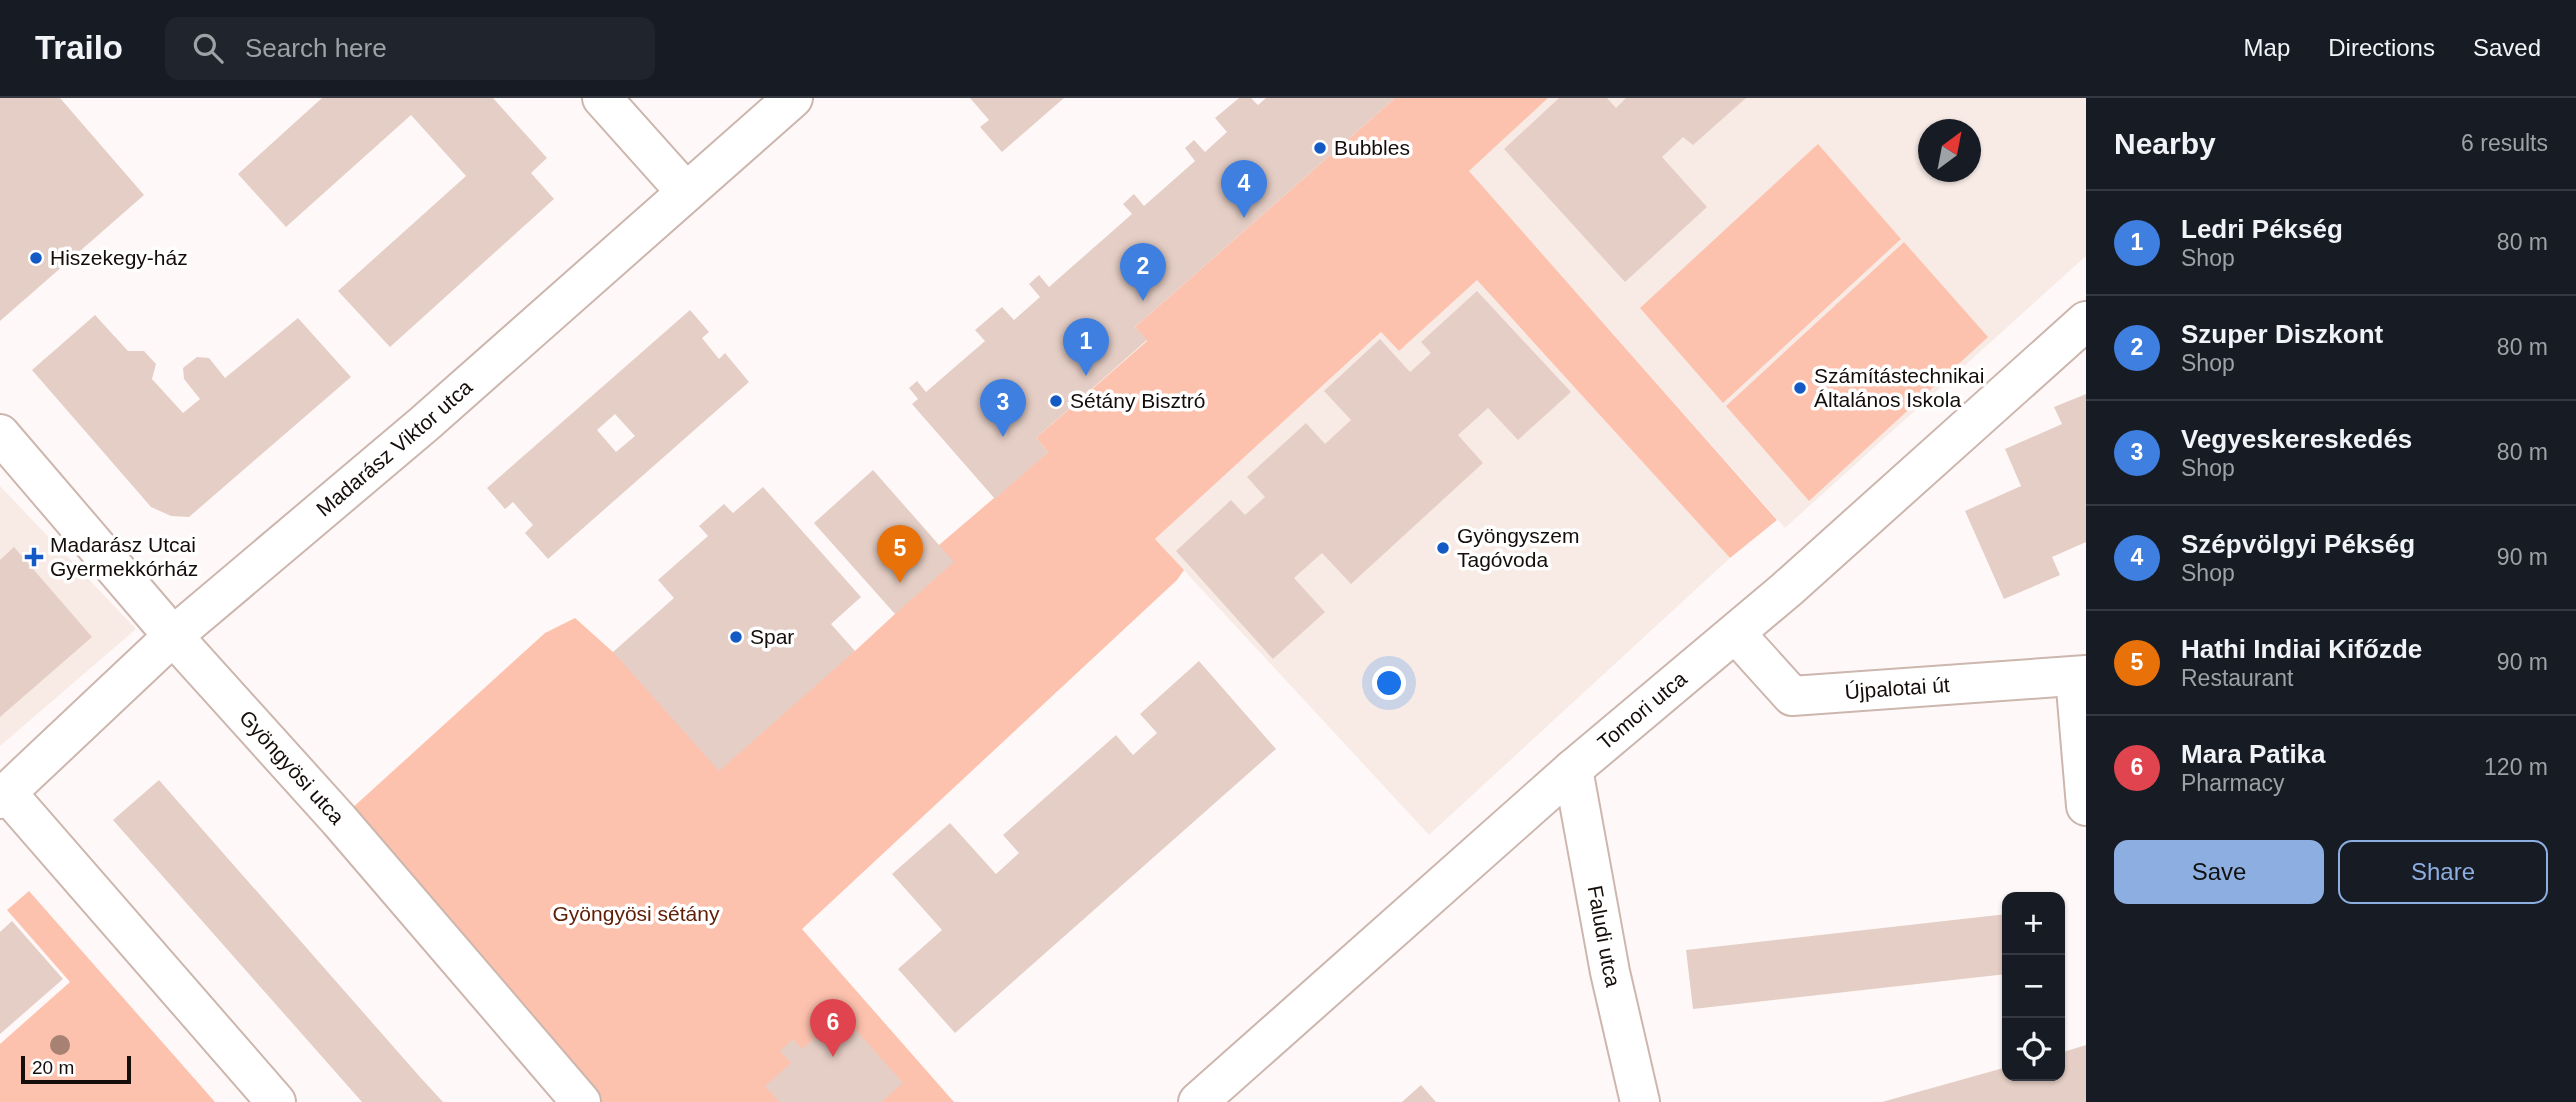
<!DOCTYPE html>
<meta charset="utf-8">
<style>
:root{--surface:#171b24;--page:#20242c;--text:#f1f3f6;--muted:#9ea1a6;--line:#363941;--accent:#8daee0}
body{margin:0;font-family:Arial,sans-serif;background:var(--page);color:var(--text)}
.controls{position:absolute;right:21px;bottom:21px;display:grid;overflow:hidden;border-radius:14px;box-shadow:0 2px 5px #0004}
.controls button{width:63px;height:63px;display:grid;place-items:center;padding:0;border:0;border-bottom:2px solid var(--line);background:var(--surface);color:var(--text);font:35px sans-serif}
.compass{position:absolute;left:1918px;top:21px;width:63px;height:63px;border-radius:50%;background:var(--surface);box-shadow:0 2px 5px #0004;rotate:32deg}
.scale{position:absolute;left:21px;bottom:18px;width:110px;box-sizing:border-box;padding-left:7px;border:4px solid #150d0a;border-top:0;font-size:19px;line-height:24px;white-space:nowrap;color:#150d0a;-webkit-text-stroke:5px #fff;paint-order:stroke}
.you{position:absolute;left:1390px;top:586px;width:24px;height:24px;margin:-18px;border:5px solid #fff;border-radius:50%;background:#1a73e8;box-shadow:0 0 0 10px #1a73e833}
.badge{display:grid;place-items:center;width:46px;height:46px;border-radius:50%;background:var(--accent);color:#fff;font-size:23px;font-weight:700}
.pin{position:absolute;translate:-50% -58px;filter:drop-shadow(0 2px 4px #0008)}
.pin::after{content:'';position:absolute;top:37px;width:24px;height:21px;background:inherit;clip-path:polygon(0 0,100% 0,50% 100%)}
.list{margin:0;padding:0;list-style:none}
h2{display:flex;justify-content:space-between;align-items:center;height:91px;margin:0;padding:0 28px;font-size:30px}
h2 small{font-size:23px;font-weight:400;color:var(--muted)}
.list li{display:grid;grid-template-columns:46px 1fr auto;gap:21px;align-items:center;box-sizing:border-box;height:105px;padding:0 28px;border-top:2px solid var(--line)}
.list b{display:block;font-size:26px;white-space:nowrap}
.list p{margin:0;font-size:23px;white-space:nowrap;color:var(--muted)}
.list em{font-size:23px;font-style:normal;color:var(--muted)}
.actions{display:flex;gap:14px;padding:21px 28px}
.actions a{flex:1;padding:16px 0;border:2px solid var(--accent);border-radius:14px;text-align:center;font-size:24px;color:var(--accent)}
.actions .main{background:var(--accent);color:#111}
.icon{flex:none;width:38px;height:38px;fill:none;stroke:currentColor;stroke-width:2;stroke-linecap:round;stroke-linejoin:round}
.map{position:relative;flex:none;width:2086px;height:1004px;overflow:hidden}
header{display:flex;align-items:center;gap:42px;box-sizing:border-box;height:98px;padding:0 35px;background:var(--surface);border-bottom:2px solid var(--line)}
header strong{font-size:33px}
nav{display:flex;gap:38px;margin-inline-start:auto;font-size:24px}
.search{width:490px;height:63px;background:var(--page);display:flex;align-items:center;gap:18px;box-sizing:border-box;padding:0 24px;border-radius:14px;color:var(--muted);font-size:26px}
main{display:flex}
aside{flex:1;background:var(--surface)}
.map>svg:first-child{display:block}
</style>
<header>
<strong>Trailo</strong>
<div class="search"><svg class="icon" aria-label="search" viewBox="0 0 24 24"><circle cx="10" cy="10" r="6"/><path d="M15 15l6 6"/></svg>Search here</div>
<nav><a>Map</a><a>Directions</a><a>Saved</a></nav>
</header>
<main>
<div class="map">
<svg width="2086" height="1004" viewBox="0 0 2086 1004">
<rect width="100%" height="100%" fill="#fef9f8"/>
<g fill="#f8ebe6" fill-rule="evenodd">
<path d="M 1548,0 L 2086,0 L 2086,158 L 1785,430 L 1468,72 ZM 1928,32 L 1970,32 L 1970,74 L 1928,74 Z"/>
<path d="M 1477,181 L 1730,460 L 1429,737 L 1155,441 L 1381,234 L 1399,253 Z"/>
<path d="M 0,388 L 136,531 L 0,648 Z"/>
</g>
<g fill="#fdc2ae">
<path d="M 1395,0 L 1548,0 L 1469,73 L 1777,422 L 1730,460 L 1477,182 L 1399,253 L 1381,234 L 1155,441 L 1184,472 L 1177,482 L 802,831 L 954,1004 L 581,1004 L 339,722 L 545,535 L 575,520 L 613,554 L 855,553 L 895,516 L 939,447 L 1048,354 L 1036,340 L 1147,243 L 1135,229 Z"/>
<path d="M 1818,46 L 1901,141 L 1723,305 L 1640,210 Z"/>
<path d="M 1904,144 L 1988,239 L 1809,403 L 1726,308 Z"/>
<path d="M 29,793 L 215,1004 L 0,1004 L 0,946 L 70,884 L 7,812 Z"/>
</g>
<g fill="#e5cec5" fill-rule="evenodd">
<path d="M 0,0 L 60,0 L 144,97 L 0,223 Z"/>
<path d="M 322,0 L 493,0 L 547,60 L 531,75 L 554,101 L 390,249 L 338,193 L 466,78 L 411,17 L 286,129 L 238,76 Z"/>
<path d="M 970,0 L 1064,0 L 1002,54 L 980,29 L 989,22 Z"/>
<path d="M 1239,0 L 1251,0 L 1258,7 L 1266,0 L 1395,0 L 1135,229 L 1147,242 L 1036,340 L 1048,354 L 995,401 L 912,306 L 918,301 L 909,290 L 917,283 L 926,294 L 985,243 L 975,232 L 1002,209 L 1014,222 L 1040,199 L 1029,186 L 1039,177 L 1049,189 L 1132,116 L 1123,106 L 1134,96 L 1144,108 L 1195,63 L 1185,50 L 1194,42 L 1205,54 L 1227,34 L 1215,20 Z"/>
<path d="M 1559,0 L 1607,0 L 1616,10 L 1626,0 L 1746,0 L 1693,47 L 1683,39 L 1662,59 L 1707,109 L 1625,184 L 1504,51 Z"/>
<path d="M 1477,193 L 1571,294 L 1518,342 L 1488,310 L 1458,337 L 1483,365 L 1351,486 L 1322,455 L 1294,480 L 1325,514 L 1273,561 L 1176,453 L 1231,402 L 1245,417 L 1265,399 L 1247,379 L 1306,325 L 1325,346 L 1351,322 L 1324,293 L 1380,241 L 1410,274 L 1431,255 L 1421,244 Z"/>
<path d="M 690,212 L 709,234 L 702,240 L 719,261 L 725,255 L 749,284 L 548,461 L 525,435 L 533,427 L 513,404 L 505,411 L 487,390 ZM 615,316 L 635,338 L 616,354 L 597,332 Z"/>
<path d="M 95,217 L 128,253 L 144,253 L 156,266 L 152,281 L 183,315 L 200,301 L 184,281 L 183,270 L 197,259 L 209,260 L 225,280 L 298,220 L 351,279 L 189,419 L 171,418 L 151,409 L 32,272 Z"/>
<path d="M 2086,296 L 2086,444 L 2052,459 L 2060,477 L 2004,501 L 1965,413 L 2021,388 L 2005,351 L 2062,326 L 2054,309 Z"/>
<path d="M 873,372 L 954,464 L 895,516 L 814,425 Z"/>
<path d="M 763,389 L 861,499 L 831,526 L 855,553 L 719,673 L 613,554 L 674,500 L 658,482 L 708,438 L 699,428 L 724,406 L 733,415 Z"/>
<path d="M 14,449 L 92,539 L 0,619 L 0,462 Z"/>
<path d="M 1199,563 L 1276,651 L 955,935 L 898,871 L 942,832 L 892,776 L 950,725 L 996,776 L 1019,755 L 1003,737 L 1116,637 L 1133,657 L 1157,635 L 1140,616 Z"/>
<path d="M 159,682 L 420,979 L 443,1004 L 362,1004 L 113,722 Z"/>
<path d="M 2007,816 L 2007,876 L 1693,911 L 1686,852 Z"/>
<path d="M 12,823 L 63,881 L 0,936 L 0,834 Z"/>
<path d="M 842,916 L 903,985 L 881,1004 L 779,1004 L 765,988 L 791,965 L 780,953 L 793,941 L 802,951 Z"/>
<path d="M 2086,947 L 2086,1004 L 1882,1004 L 2007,969 L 2007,978 L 2060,978 L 2060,955 Z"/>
<path d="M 1421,987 L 1436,1004 L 1402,1004 Z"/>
</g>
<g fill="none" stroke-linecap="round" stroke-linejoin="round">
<g stroke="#cdb6ae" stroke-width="42">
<g id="minor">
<path d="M 602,0 L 686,94"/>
<path id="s1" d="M 0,336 L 173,538 L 339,722 L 581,1004"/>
<path id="s2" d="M 1736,536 L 1792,598 L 2086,577"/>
<path d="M 2075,578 L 2086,708"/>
<path id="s3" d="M 1573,671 L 1610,874 L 1640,1004"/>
<path d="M 7,695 L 276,1004"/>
<path id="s4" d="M 0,701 L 173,538 L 424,326 L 793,0"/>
<path id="s5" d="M 1198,1004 L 1573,671 L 1786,492 L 2086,223"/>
</g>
</g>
<use href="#minor" stroke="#fff" stroke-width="38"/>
</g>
<circle fill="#a78273" cx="60" cy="947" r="10"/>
<g fill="#135ac5" stroke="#fff" stroke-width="2.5">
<circle cx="1320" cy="50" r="7"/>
<circle cx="36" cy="160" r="7"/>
<circle cx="1800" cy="290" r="7"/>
<circle cx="1056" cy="303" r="7"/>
<circle cx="1443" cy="450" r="7"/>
<path d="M30.5 448.5h7v7h7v7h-7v7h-7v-7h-7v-7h7z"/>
<circle cx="736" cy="539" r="7"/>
</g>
<g text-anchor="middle" stroke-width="7" stroke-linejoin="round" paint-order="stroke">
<g font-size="21" fill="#150d0a" stroke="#fff" text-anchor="start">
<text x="1334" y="57">Bubbles</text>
<text x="50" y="167">Hiszekegy-ház</text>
<text x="1814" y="285">Számítástechnikai<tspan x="1814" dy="24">Általános Iskola</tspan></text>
<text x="1070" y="310">Sétány Bisztró</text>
<text x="1457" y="445">Gyöngyszem<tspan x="1457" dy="24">Tagóvoda</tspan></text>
<text x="50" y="454">Madarász Utcai<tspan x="50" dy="24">Gyermekkórház</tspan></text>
<text x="750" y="546">Spar</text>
</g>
<g font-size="21" fill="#150d0a" stroke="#fff">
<text dy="7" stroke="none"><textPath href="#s4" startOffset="528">Madarász Viktor utca</textPath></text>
<text dy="7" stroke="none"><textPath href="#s2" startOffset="189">Újpalotai út</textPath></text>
<text dy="7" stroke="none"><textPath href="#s5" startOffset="592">Tomori utca</textPath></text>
<text dy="7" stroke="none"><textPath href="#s1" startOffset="443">Gyöngyösi utca</textPath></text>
<text dy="7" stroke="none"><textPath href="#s3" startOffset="170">Faludi utca</textPath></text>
</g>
<g font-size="21" fill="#5f2007" stroke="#fff">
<text x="636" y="823">Gyöngyösi sétány</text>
</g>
</g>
</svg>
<div class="controls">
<button>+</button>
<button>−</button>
<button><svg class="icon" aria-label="locate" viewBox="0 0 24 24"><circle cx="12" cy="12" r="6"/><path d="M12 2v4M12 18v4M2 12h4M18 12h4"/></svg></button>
</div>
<svg class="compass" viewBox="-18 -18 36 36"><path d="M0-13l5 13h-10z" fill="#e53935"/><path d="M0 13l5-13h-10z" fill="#9ea1a6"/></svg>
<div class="scale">20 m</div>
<div class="you"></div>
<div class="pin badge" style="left:1086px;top:278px;background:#3f7fe0">1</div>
<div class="pin badge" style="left:1143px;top:203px;background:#3f7fe0">2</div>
<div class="pin badge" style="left:1003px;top:339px;background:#3f7fe0">3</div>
<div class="pin badge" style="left:1244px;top:120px;background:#3f7fe0">4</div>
<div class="pin badge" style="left:900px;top:485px;background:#e8710a">5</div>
<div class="pin badge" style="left:833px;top:959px;background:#e0444e">6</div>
</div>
<aside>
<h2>Nearby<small>6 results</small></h2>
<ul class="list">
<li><span class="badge" style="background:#3f7fe0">1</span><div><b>Ledri Pékség</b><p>Shop</p></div><em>80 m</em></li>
<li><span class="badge" style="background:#3f7fe0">2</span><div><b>Szuper Diszkont</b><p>Shop</p></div><em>80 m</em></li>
<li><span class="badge" style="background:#3f7fe0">3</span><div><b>Vegyeskereskedés</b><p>Shop</p></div><em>80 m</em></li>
<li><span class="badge" style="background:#3f7fe0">4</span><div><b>Szépvölgyi Pékség</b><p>Shop</p></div><em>90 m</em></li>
<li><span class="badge" style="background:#e8710a">5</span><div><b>Hathi Indiai Kifőzde</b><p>Restaurant</p></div><em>90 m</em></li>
<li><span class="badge" style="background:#e0444e">6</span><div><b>Mara Patika</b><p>Pharmacy</p></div><em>120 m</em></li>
</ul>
<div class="actions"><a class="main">Save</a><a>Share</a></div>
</aside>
</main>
